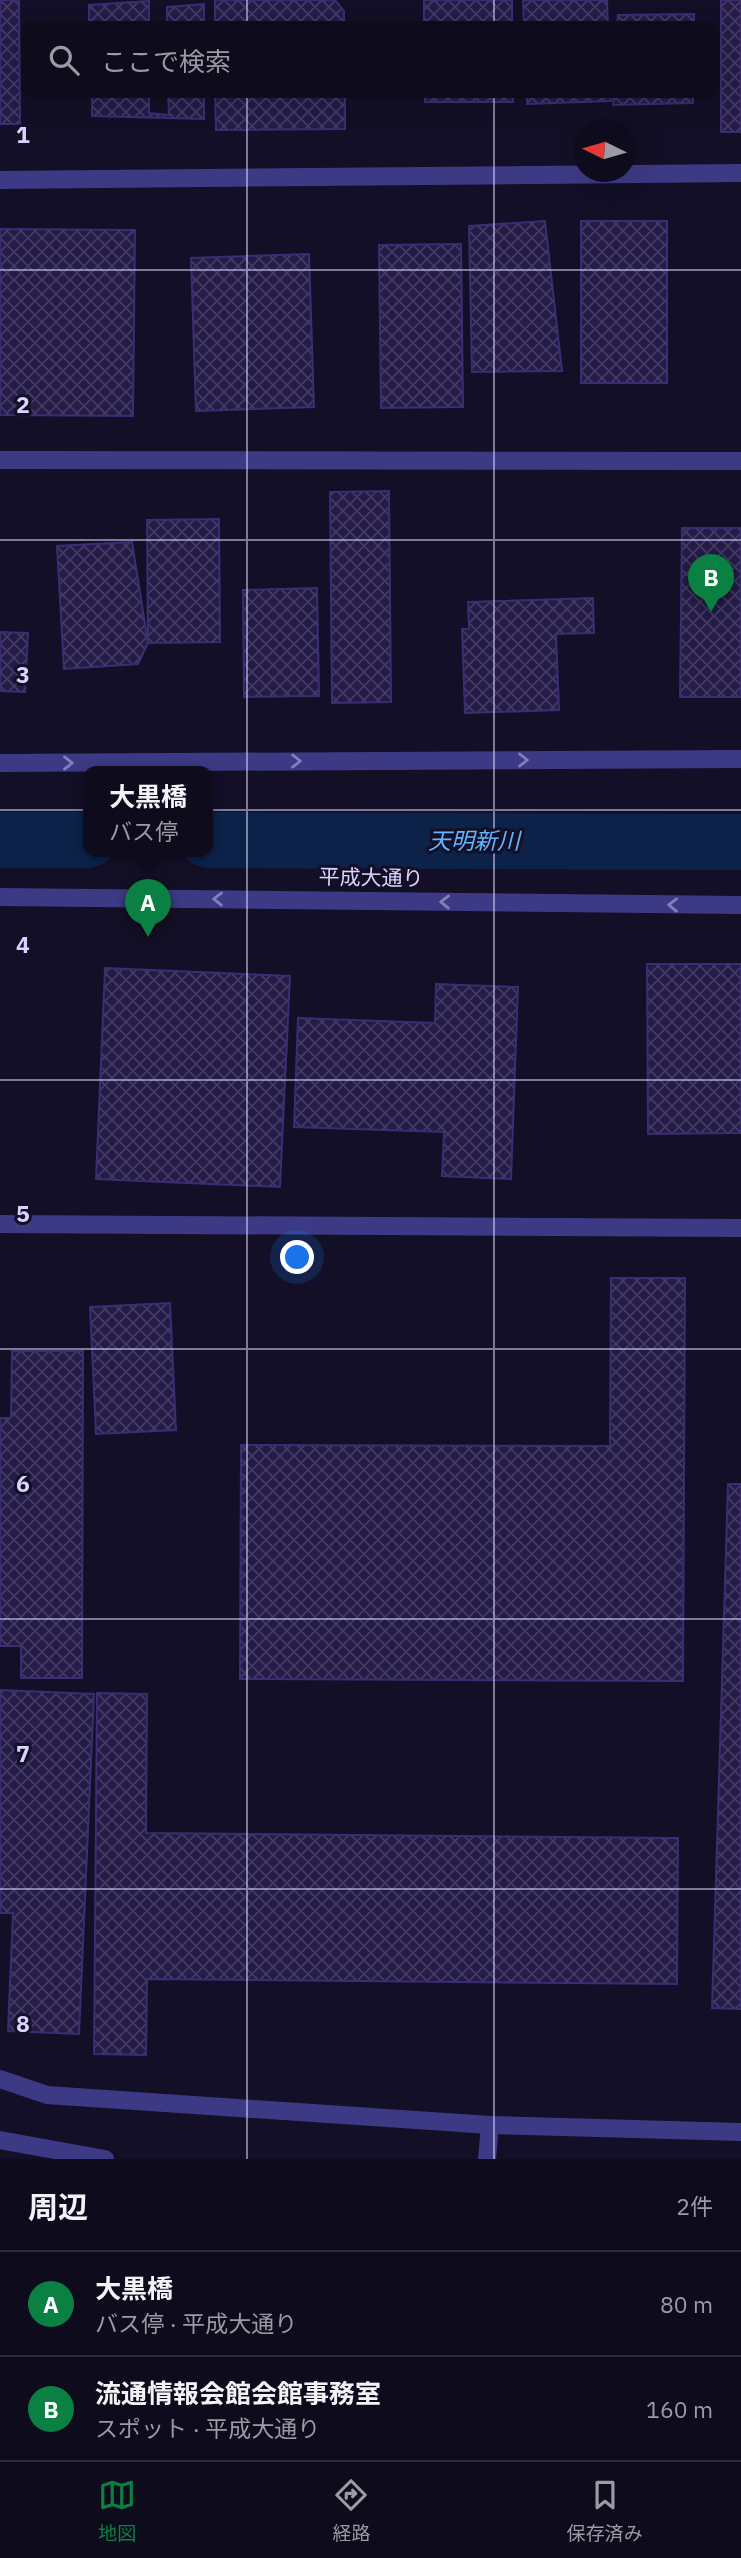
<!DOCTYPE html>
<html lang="ja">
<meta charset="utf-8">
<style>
:root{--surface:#0e0b1c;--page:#171425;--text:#f1f3f6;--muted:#9b9ba3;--line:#2e2b3b;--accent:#0b8043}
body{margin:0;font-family:"IBM Plex Sans","Noto Sans JP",sans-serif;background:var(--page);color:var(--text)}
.compass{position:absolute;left:573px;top:119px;width:63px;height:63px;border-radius:50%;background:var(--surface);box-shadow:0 7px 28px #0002;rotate:275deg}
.you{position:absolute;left:298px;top:1258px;width:24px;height:24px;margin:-18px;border:5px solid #fff;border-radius:50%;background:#1a73e8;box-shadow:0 0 0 10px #1a73e833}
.badge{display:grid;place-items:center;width:46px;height:46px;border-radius:50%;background:var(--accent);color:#fff;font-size:23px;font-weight:700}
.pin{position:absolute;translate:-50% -58px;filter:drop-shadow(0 2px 4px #0008)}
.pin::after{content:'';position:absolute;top:37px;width:24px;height:21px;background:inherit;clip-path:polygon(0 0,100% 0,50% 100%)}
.popup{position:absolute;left:83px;top:766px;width:130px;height:91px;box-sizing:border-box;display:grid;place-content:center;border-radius:14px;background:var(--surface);filter:drop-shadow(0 2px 5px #0005);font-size:23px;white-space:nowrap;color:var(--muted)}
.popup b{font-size:26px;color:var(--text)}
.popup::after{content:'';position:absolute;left:50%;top:100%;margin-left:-14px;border:14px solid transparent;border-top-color:var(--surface)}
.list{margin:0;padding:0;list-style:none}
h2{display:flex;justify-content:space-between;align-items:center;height:91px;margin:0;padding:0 28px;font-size:30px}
h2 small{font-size:23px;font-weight:400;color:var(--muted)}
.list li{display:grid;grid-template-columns:46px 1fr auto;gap:21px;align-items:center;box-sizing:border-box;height:105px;padding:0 28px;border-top:2px solid var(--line)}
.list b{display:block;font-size:26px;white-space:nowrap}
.list p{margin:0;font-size:23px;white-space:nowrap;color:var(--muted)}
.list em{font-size:23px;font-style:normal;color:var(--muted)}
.icon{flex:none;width:38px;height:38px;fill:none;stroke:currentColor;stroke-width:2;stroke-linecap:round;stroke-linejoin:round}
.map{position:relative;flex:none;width:741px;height:2159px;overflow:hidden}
.search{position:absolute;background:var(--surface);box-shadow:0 7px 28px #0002;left:21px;right:21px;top:21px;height:77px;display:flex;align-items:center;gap:18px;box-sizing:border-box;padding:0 24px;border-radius:14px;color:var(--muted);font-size:26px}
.sheet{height:301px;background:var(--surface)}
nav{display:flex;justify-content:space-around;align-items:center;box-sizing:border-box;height:98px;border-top:2px solid var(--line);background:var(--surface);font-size:19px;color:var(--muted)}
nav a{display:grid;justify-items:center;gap:4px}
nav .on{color:var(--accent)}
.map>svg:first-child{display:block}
</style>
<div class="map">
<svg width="741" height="2159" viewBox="0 0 741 2159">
<defs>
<pattern id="building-cross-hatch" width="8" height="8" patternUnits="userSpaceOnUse" patternTransform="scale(1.75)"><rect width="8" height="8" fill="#241b47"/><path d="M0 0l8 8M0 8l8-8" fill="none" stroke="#433b63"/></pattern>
</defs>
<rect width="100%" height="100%" fill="#130f26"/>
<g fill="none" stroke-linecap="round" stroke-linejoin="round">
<g stroke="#0c2248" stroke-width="56">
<path d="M 0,840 L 88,840"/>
<path d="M 208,840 L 741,842"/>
</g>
</g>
<g fill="url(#building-cross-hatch)" stroke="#3b2d73" stroke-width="2">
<path d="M 0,0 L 19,0 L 20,124 L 0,124 Z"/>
<path d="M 215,0 L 335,0 L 344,11 L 344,26 L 215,26 Z"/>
<rect x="424" y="0" width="88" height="26"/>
<path d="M 523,0 L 607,0 L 608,26 L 524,26 Z"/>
<rect x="721" y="0" width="20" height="132"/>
<path d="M 149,1 L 149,26 L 89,26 L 89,5 Z"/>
<path d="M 204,4 L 204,26 L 167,26 L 167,7 Z"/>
<path d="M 694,14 L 694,26 L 617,26 L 618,15 Z"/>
<path d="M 92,93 L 149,93 L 149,113 L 169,115 L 168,93 L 204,93 L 204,119 L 92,116 Z"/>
<path d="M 215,93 L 345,93 L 345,129 L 216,130 Z"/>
<rect x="425" y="93" width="88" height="9"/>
<path d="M 527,93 L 611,93 L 611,101 L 527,104 Z"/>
<path d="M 614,93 L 693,93 L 693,103 L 613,105 Z"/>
<path d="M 545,221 L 562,371 L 472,372 L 469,226 Z"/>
<rect x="581" y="221" width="86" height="162"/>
<path d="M 0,229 L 135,230 L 133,416 L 0,415 Z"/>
<path d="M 461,244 L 463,407 L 381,408 L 379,245 Z"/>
<path d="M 309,254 L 314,407 L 196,411 L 191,258 Z"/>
<path d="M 389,491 L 391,702 L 332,703 L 330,492 Z"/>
<path d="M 219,519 L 220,642 L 148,643 L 147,520 Z"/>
<path d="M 682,528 L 741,528 L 741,697 L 680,697 Z"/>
<path d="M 132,542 L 148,643 L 138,664 L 64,669 L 57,546 Z"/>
<path d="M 317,588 L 319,696 L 244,697 L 243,590 Z"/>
<path d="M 593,598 L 594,633 L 556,634 L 559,710 L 465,713 L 462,629 L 469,629 L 468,602 Z"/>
<path d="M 0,632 L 28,633 L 25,692 L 0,691 Z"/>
<path d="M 647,964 L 741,964 L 741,1133 L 648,1134 Z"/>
<path d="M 105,968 L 290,976 L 280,1187 L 96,1179 Z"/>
<path d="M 436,984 L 518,987 L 511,1179 L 442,1176 L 444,1132 L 294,1127 L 298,1018 L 435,1023 Z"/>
<path d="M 611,1278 L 685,1278 L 683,1681 L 240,1679 L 241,1445 L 610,1446 Z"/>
<path d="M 170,1303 L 176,1430 L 96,1434 L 90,1307 Z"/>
<path d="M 12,1351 L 83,1351 L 82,1678 L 21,1678 L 21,1646 L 0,1646 L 0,1418 L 11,1418 Z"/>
<path d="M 728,1484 L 741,1484 L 741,2009 L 712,2008 Z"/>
<path d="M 0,1690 L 94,1694 L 79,2034 L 8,2031 L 13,1913 L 0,1913 Z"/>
<path d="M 97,1693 L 147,1694 L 146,1833 L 678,1838 L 677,1984 L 147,1979 L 146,2055 L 94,2054 Z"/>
</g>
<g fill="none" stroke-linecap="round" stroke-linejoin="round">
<g stroke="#3d3a85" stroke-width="18">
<path d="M 0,2140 L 105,2159"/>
<path d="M 487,2159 L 490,2125"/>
</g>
<g stroke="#3d3a85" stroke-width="18">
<path d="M 0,180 L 741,173"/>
<path d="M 0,460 L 741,461"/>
<path d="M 0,763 L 741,759"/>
<path d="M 0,897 L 741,905"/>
<path d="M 0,1224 L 741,1228"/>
<path d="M 0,2079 L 47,2095 L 490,2125 L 741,2132"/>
</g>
</g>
<defs><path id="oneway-chevron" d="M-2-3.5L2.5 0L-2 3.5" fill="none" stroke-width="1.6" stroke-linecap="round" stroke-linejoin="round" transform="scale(1.75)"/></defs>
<g stroke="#837fbc">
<use href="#oneway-chevron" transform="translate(523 760)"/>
<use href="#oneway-chevron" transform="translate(296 761)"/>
<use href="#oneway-chevron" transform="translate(68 763)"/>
<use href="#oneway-chevron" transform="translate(218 899) rotate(-179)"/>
<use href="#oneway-chevron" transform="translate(445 902) rotate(-179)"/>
<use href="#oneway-chevron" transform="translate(673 905) rotate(-179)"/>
</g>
<path fill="none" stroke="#d9d4ff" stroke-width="2" stroke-opacity="0.55" d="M 247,0 L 247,26M 494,0 L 494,26M 247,93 L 247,2159M 494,93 L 494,2159M 0,270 L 741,270M 0,540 L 741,540M 0,810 L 741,810M 0,1080 L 741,1080M 0,1349 L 741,1349M 0,1619 L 741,1619M 0,1889 L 741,1889"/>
<g text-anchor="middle" stroke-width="6" stroke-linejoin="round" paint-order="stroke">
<g font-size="21" fill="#d9d4ff" stroke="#130f26">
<text transform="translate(371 878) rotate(1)" y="7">平成大通り</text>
</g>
<g font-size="23" font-style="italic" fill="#62b6ff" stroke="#130f26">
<text x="474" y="849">天明新川</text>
</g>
</g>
<g font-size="23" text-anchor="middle" font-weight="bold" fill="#d9d4ff" stroke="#130f26" stroke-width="6" stroke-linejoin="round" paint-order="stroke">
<text x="23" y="143">1</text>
<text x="23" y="413">2</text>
<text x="23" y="683">3</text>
<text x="23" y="953">4</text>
<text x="23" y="1222">5</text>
<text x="23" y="1492">6</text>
<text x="23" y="1762">7</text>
<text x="23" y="2032">8</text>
</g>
</svg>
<svg class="compass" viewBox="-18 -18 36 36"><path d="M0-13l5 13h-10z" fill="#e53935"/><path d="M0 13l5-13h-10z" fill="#9b9ba3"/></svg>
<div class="you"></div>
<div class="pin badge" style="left:148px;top:937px">A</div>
<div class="popup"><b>大黒橋</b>バス停</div>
<div class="pin badge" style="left:711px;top:612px">B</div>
<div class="search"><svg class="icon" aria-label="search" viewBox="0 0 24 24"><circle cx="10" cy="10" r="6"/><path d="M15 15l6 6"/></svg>ここで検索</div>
</div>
<section class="sheet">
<h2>周辺<small>2件</small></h2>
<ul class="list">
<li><span class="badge">A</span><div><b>大黒橋</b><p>バス停 · 平成大通り</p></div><em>80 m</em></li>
<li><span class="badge">B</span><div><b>流通情報会館会館事務室</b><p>スポット · 平成大通り</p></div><em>160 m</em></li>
</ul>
</section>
<nav>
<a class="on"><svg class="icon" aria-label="map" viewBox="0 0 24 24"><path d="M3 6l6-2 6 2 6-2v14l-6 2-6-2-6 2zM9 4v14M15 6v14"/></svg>地図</a>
<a><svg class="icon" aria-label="directions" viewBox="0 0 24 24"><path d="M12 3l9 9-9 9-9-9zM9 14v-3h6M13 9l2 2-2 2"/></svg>経路</a>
<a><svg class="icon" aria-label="saved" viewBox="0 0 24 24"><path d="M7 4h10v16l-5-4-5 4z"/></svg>保存済み</a>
</nav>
